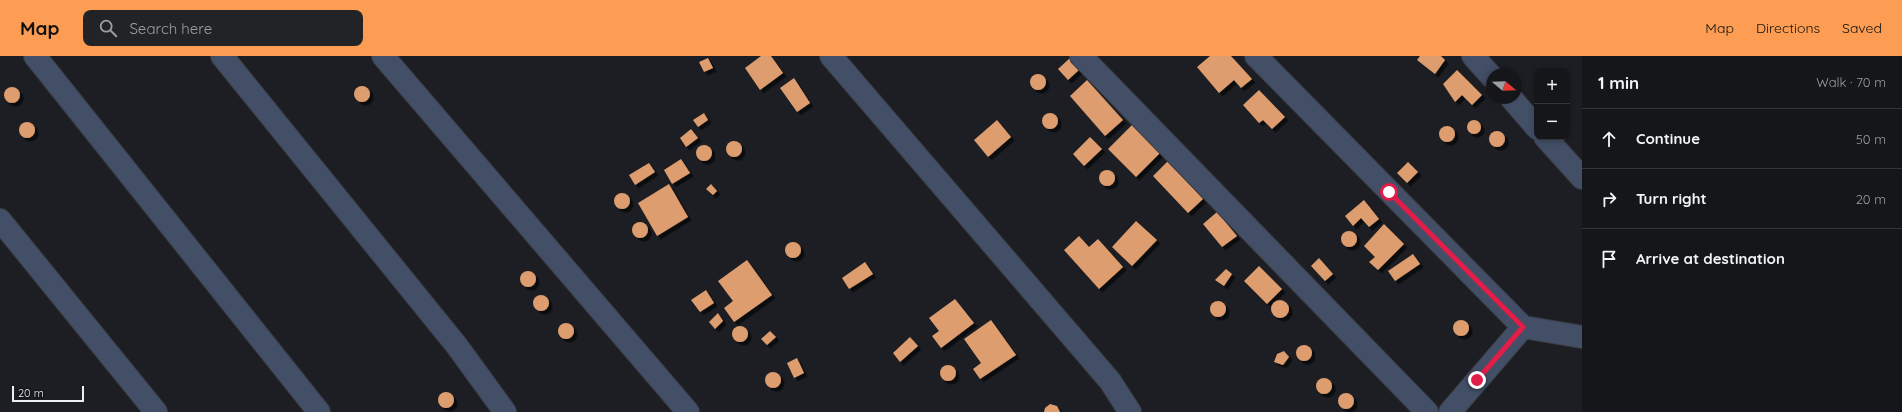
<!DOCTYPE html>
<meta charset="utf-8">
<style>
:root{--surface:#15161a;--page:#222327;--text:#f1f3f6;--muted:#9d9fa2;--line:#343539;--accent:#fc9d53}
body{margin:0;font-family:Quicksand,sans-serif;background:var(--page);color:var(--text)}
.controls{position:absolute;right:12px;top:12px;display:grid;overflow:hidden;border-radius:8px;box-shadow:0 2px 6px #0003}
.controls button{width:36px;height:36px;display:grid;place-items:center;padding:0;border:0;border-bottom:1px solid var(--line);background:var(--surface);color:var(--text);font:20px sans-serif}
.compass{position:absolute;left:1486px;top:12px;width:36px;height:36px;border-radius:50%;background:var(--surface);box-shadow:0 2px 6px #0003;rotate:109deg}
.scale{position:absolute;left:12px;bottom:10px;width:72px;box-sizing:border-box;padding-left:4px;border:2px solid #edeff2;border-top:0;font-size:11px;line-height:14px;white-space:nowrap;color:#edeff2;-webkit-text-stroke:3px #131519;paint-order:stroke}
.stop{position:absolute;width:12px;height:12px;margin:-9px;border:3px solid #e11d48;border-radius:50%;background:#fff}
.stop.end{background:#e11d48;border-color:#fff;box-shadow:0 1px 4px #0008}
.list{margin:0;padding:0;list-style:none}
h2{display:flex;justify-content:space-between;align-items:center;height:52px;margin:0;padding:0 16px;font-size:17px}
h2 small{font-size:13px;font-weight:400;color:var(--muted)}
.list li{display:grid;grid-template-columns:26px 1fr auto;gap:12px;align-items:center;box-sizing:border-box;height:60px;padding:0 16px;border-top:1px solid var(--line)}
.list b{display:block;font-size:15px;white-space:nowrap}
.list em{font-size:13px;font-style:normal;color:var(--muted)}
.icon{flex:none;width:22px;height:22px;fill:none;stroke:currentColor;stroke-width:2;stroke-linecap:round;stroke-linejoin:round}
.map{position:relative;flex:none;width:1582px;height:356px;overflow:hidden}
header{display:flex;align-items:center;gap:24px;box-sizing:border-box;height:56px;padding:0 20px;background:var(--accent);color:#111}
header strong{font-size:19px}
nav{display:flex;gap:22px;margin-inline-start:auto;font-size:14px}
.search{width:280px;height:36px;background:var(--page);display:flex;align-items:center;gap:10px;box-sizing:border-box;padding:0 14px;border-radius:8px;color:var(--muted);font-size:15px}
main{display:flex}
aside{flex:1;background:var(--surface)}
.map>svg:first-child{display:block}
</style>
<header>
<strong>Map</strong>
<div class="search"><svg class="icon" aria-label="search" viewBox="0 0 24 24"><circle cx="10" cy="10" r="6"/><path d="M15 15l6 6"/></svg>Search here</div>
<nav><a>Map</a><a>Directions</a><a>Saved</a></nav>
</header>
<main>
<div class="map">
<svg width="1582" height="356" viewBox="0 0 1582 356">
<defs>
<filter id="shadow"><feDropShadow dx="3.5" dy="3.5" stdDeviation="0" flood-color="#0009"/></filter>
</defs>
<rect width="100%" height="100%" fill="#1c1e23"/>
<g fill="#de9d6e" filter="url(#shadow)">
<path d="M 761,0 L 771,0 L 783,17 L 760,34 L 745,12 Z"/>
<path d="M 1210,0 L 1231,0 L 1252,23 L 1241,32 L 1234,24 L 1219,37 L 1197,11 Z"/>
<path d="M 1420,0 L 1441,0 L 1445,4 L 1435,18 L 1417,4 Z"/>
<path d="M 708,2 L 713,12 L 704,16 L 699,6 Z"/>
<path d="M 1070,2 L 1080,13 L 1068,24 L 1058,13 Z"/>
<path d="M 1457,14 L 1482,39 L 1472,49 L 1462,39 L 1455,46 L 1443,28 Z"/>
<circle cx="1038" cy="26" r="8"/>
<path d="M 794,22 L 810,47 L 797,56 L 780,32 Z"/>
<path d="M 1087,24 L 1123,64 L 1105,80 L 1070,40 Z"/>
<circle cx="362" cy="38" r="8"/>
<circle cx="12" cy="39" r="8"/>
<path d="M 1259,34 L 1285,61 L 1272,73 L 1263,64 L 1259,67 L 1243,49 Z"/>
<circle cx="1050" cy="65" r="8"/>
<path d="M 704,57 L 708,64 L 698,71 L 693,64 Z"/>
<circle cx="1474" cy="71" r="7"/>
<path d="M 997,64 L 1011,81 L 988,101 L 974,84 Z"/>
<circle cx="27" cy="74" r="8"/>
<path d="M 1133,68 L 1161,96 L 1136,121 L 1108,93 Z"/>
<circle cx="1447" cy="78" r="8"/>
<path d="M 691,73 L 698,82 L 686,91 L 680,82 Z"/>
<circle cx="1497" cy="83" r="8"/>
<path d="M 1090,81 L 1102,93 L 1084,110 L 1073,98 Z"/>
<circle cx="734" cy="93" r="8"/>
<circle cx="704" cy="97" r="8"/>
<path d="M 681,103 L 690,117 L 672,128 L 664,114 Z"/>
<path d="M 1168,105 L 1203,143 L 1188,157 L 1153,120 Z"/>
<path d="M 1408,106 L 1418,116 L 1407,127 L 1397,117 Z"/>
<path d="M 649,107 L 655,116 L 635,129 L 629,119 Z"/>
<circle cx="1107" cy="122" r="8"/>
<path d="M 669,128 L 688,161 L 657,180 L 638,147 Z"/>
<path d="M 711,128 L 717,135 L 713,139 L 706,133 Z"/>
<circle cx="622" cy="145" r="8"/>
<path d="M 1364,144 L 1379,163 L 1369,171 L 1361,162 L 1353,170 L 1345,160 Z"/>
<path d="M 1217,156 L 1237,180 L 1222,191 L 1203,168 Z"/>
<path d="M 1136,165 L 1157,184 L 1132,210 L 1112,191 Z"/>
<circle cx="640" cy="174" r="8"/>
<path d="M 1384,168 L 1404,188 L 1378,214 L 1369,206 L 1375,201 L 1364,190 Z"/>
<circle cx="1349" cy="183" r="8"/>
<path d="M 1079,180 L 1089,191 L 1098,183 L 1123,211 L 1099,233 L 1064,194 Z"/>
<circle cx="793" cy="194" r="8"/>
<path d="M 1413,198 L 1420,208 L 1395,225 L 1388,215 Z"/>
<path d="M 1319,202 L 1333,218 L 1325,225 L 1311,210 Z"/>
<path d="M 747,204 L 772,239 L 734,266 L 724,252 L 733,245 L 718,225 Z"/>
<path d="M 865,206 L 873,218 L 849,233 L 842,222 Z"/>
<path d="M 1259,210 L 1282,233 L 1267,248 L 1244,225 Z"/>
<path d="M 1226,213 L 1232,218 L 1224,230 L 1215,224 Z"/>
<circle cx="528" cy="223" r="8"/>
<path d="M 706,234 L 714,247 L 700,256 L 691,244 Z"/>
<circle cx="541" cy="247" r="8"/>
<path d="M 955,243 L 974,267 L 941,292 L 932,280 L 939,275 L 929,262 Z"/>
<circle cx="1280" cy="253" r="9"/>
<circle cx="1218" cy="253" r="8"/>
<path d="M 718,257 L 723,265 L 715,273 L 709,266 Z"/>
<circle cx="1461" cy="272" r="8"/>
<path d="M 991,264 L 1016,299 L 980,323 L 973,313 L 981,307 L 964,283 Z"/>
<circle cx="566" cy="275" r="8"/>
<circle cx="740" cy="278" r="8"/>
<path d="M 770,275 L 776,281 L 767,289 L 761,283 Z"/>
<path d="M 910,281 L 918,290 L 900,306 L 893,297 Z"/>
<circle cx="1304" cy="297" r="8"/>
<path d="M 1284,295 L 1289,301 L 1283,309 L 1274,306 L 1277,298 Z"/>
<path d="M 797,302 L 804,317 L 794,322 L 787,307 Z"/>
<circle cx="948" cy="317" r="8"/>
<circle cx="773" cy="324" r="8"/>
<circle cx="1324" cy="330" r="8"/>
<circle cx="446" cy="344" r="8"/>
<circle cx="1346" cy="345" r="8"/>
<path d="M 1050,348 L 1057,350 L 1060,356 L 1044,356 L 1045,352 Z"/>
</g>
<g fill="none" stroke-linecap="round" stroke-linejoin="round">
<g stroke="#393b40" stroke-width="24">
<g id="minor">
<path d="M 35,0 L 319,356"/>
<path d="M 222,0 L 457,290 L 505,356"/>
<path d="M 383,0 L 688,356"/>
<path d="M 1081,0 L 1427,356"/>
<path d="M 1256,0 L 1523,271"/>
<path d="M 1473,0 L 1492,21"/>
<path d="M 1511,42 L 1537,72"/>
<path d="M 1545,81 L 1582,122"/>
<path d="M 0,164 L 156,356"/>
<path d="M 1450,356 L 1523,271 L 1582,281"/>
</g>
</g>
<g stroke="#393b40" stroke-width="24">
<path id="tertiary" d="M 831,0 L 1110,325 L 1130,356"/>
</g>
<use href="#minor" stroke="#424f67" stroke-width="22"/>
<use href="#tertiary" stroke="#424f67" stroke-width="22"/>
</g>
<g fill="none" stroke-linecap="round" stroke-linejoin="round">
<path stroke="#e11d48" stroke-width="5" d="M 1389,136 L 1523,271 L 1477,324"/>
</g>
</svg>
<div class="controls">
<button>+</button>
<button>−</button>
</div>
<svg class="compass" viewBox="-18 -18 36 36"><path d="M0-13l5 13h-10z" fill="#e53935"/><path d="M0 13l5-13h-10z" fill="#9d9fa2"/></svg>
<div class="scale">20 m</div>
<div class="stop" style="left:1389px;top:136px"></div>
<div class="stop end" style="left:1477px;top:324px"></div>
</div>
<aside>
<h2>1 min<small>Walk · 70 m</small></h2>
<ul class="list">
<li><svg class="icon" aria-label="ahead" viewBox="0 0 24 24"><path d="M12 20V5M6 11l6-6 6 6"/></svg><div><b>Continue</b></div><em>50 m</em></li>
<li><svg class="icon" aria-label="right" viewBox="0 0 24 24"><path d="M7 20v-9h11M14 6l5 5-5 5"/></svg><div><b>Turn right</b></div><em>20 m</em></li>
<li><svg class="icon" aria-label="arrive" viewBox="0 0 24 24"><path d="M6 21V4h12l-3 4 3 4H6"/></svg><div><b>Arrive at destination</b></div></li>
</ul>
</aside>
</main>
